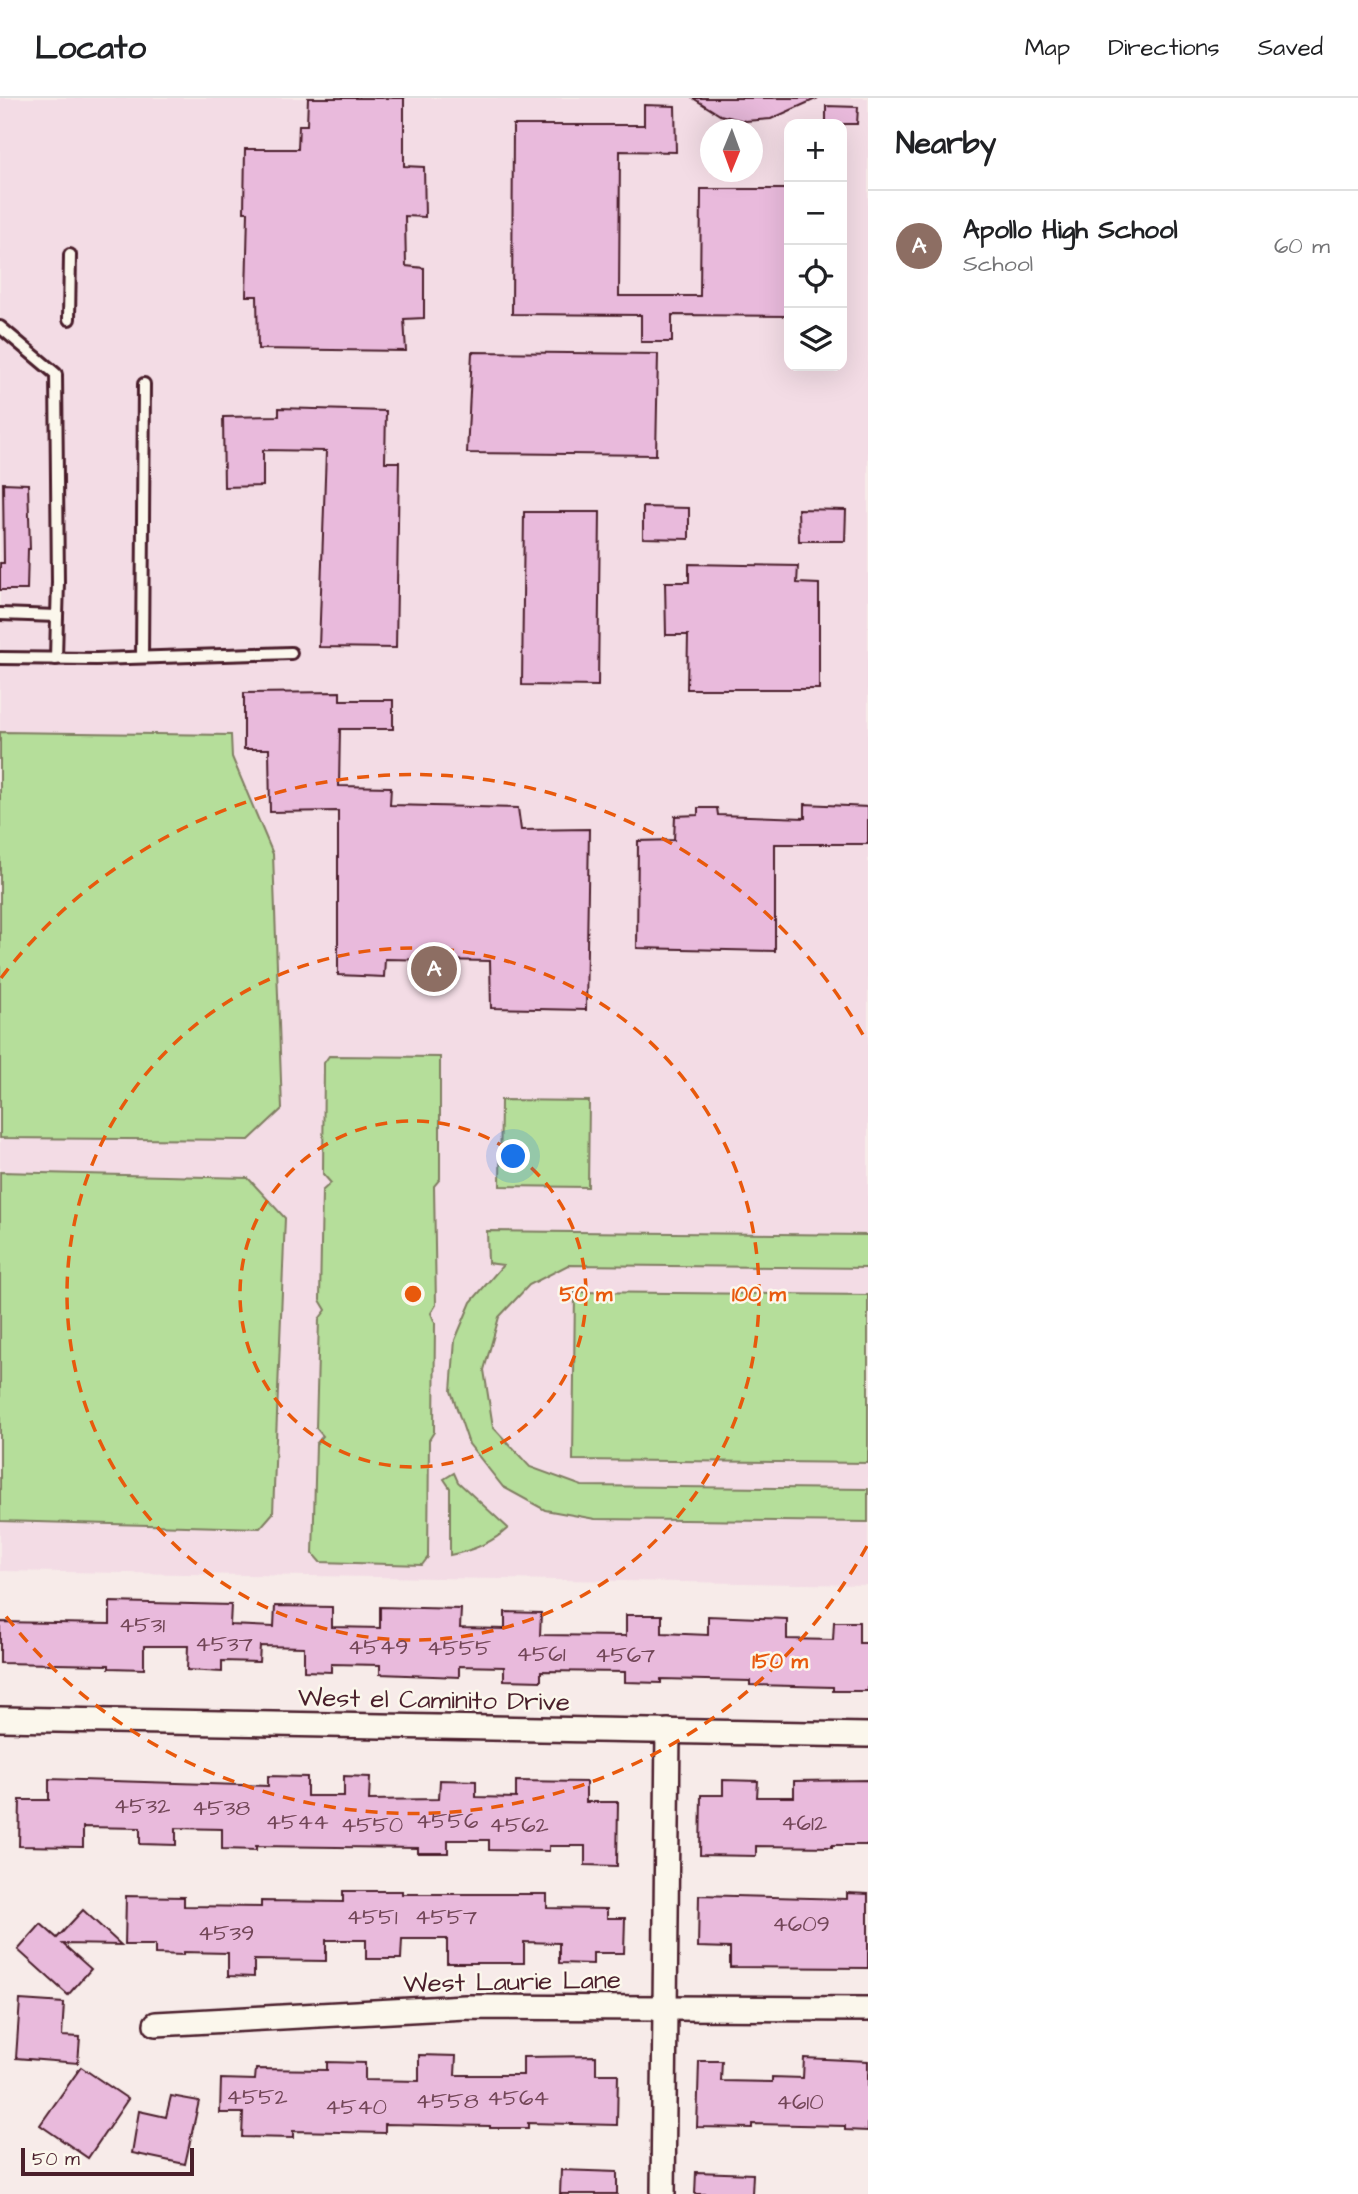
<!DOCTYPE html>
<meta charset="utf-8">
<style>
:root{--surface:#fff;--page:#f6f6f6;--text:#202124;--muted:#757577;--line:#e0e0e0;--accent:#4a1f2b}
body{margin:0;font-family:"Architects Daughter",sans-serif;background:var(--page);color:var(--text)}
.controls{position:absolute;right:21px;top:21px;display:grid;overflow:hidden;border-radius:14px;box-shadow:0 7px 28px #0002}
.controls button{width:63px;height:63px;display:grid;place-items:center;padding:0;border:0;border-bottom:2px solid var(--line);background:var(--surface);color:var(--text);font:35px sans-serif}
.compass{position:absolute;left:700px;top:21px;width:63px;height:63px;border-radius:50%;background:var(--surface);box-shadow:0 7px 28px #0002;rotate:181deg}
.scale{position:absolute;left:21px;bottom:18px;width:173px;box-sizing:border-box;padding-left:7px;border:4px solid #4a1f2b;border-top:0;font-size:19px;line-height:24px;white-space:nowrap;color:#4a1f2b;-webkit-text-stroke:5px #fbf7ec;paint-order:stroke}
.you{position:absolute;left:514px;top:1059px;width:24px;height:24px;margin:-18px;border:5px solid #fff;border-radius:50%;background:#1a73e8;box-shadow:0 0 0 10px #1a73e833}
.badge{display:grid;place-items:center;width:46px;height:46px;border-radius:50%;background:var(--accent);color:#fff;font-size:23px;font-weight:700}
.pin{position:absolute;translate:-50% -50%;border:4px solid #fff;box-shadow:0 2px 7px #0006}
.list{margin:0;padding:0;list-style:none}
h2{display:flex;justify-content:space-between;align-items:center;height:91px;margin:0;padding:0 28px;font-size:30px}
h2 small{font-size:23px;font-weight:400;color:var(--muted)}
.list li{display:grid;grid-template-columns:46px 1fr auto;gap:21px;align-items:center;box-sizing:border-box;height:112px;padding:0 28px;border-top:2px solid var(--line)}
.list b{display:block;font-size:26px;white-space:nowrap}
.list p{margin:0;font-size:23px;white-space:nowrap;color:var(--muted)}
.list em{font-size:23px;font-style:normal;color:var(--muted)}
.icon{flex:none;width:38px;height:38px;fill:none;stroke:currentColor;stroke-width:2;stroke-linecap:round;stroke-linejoin:round}
.map{position:relative;flex:none;width:868px;height:2096px;overflow:hidden}
header{display:flex;align-items:center;gap:42px;box-sizing:border-box;height:98px;padding:0 35px;background:var(--surface);border-bottom:2px solid var(--line)}
header strong{font-size:33px}
nav{display:flex;gap:38px;margin-inline-start:auto;font-size:24px}
main{display:flex}
aside{flex:1;background:var(--surface)}
.map>svg:first-child{display:block}
</style>
<header>
<strong>Locato</strong>
<nav><a>Map</a><a>Directions</a><a>Saved</a></nav>
</header>
<main>
<div class="map">
<svg width="868" height="2096" viewBox="0 0 868 2096">
<rect width="100%" height="100%" fill="#f7ebe9"/>
<filter id="ink" filterUnits="userSpaceOnUse"><feTurbulence type="fractalNoise" baseFrequency=".0143" numOctaves="2"/><feDisplacementMap in="SourceGraphic" scale="14" xChannelSelector="R" yChannelSelector="G"/><feConvolveMatrix kernelMatrix="1 2 1 2 8 2 1 2 1" color-interpolation-filters="sRGB"/></filter>
<g filter="url(#ink)">
<path fill="#f3dce5" fill-rule="evenodd" d="M 0,0 L 868,0 L 868,1487 L 0,1473 ZM 789,26 L 842,26 L 842,268 L 789,268 ZM 710,32 L 752,32 L 752,74 L 710,74 Z"/>
<g fill="#b5de9a" stroke="#807e62" stroke-width="2">
<path d="M 0,634 L 231,637 L 232,659 L 273,756 L 282,1011 L 249,1042 L 0,1040 Z"/>
<path d="M 329,958 L 440,959 L 440,1081 L 434,1088 L 436,1207 L 431,1215 L 435,1225 L 434,1334 L 429,1342 L 428,1459 L 422,1467 L 320,1464 L 313,1456 L 316,1346 L 323,1338 L 316,1330 L 319,1221 L 326,1212 L 320,1202 L 322,1093 L 331,1085 L 323,1076 L 324,965 Z"/>
<path d="M 501,1002 L 589,1003 L 588,1089 L 500,1088 Z"/>
<path d="M 0,1074 L 248,1080 L 285,1120 L 273,1415 L 260,1430 L 0,1423 Z"/>
<path d="M 487,1133 L 868,1137 L 868,1170 L 568,1167 L 529,1187 L 499,1219 L 484,1272 L 493,1329 L 530,1369 L 582,1388 L 868,1391 L 868,1424 L 595,1421 L 545,1412 L 503,1389 L 469,1346 L 451,1293 L 455,1242 L 471,1204 L 503,1167 L 488,1165 Z"/>
<path d="M 575,1194 L 868,1197 L 868,1365 L 573,1362 Z"/>
<path d="M 454,1375 L 458,1384 L 508,1430 C 492,1445 471,1453 450,1457 L 450,1390 L 444,1381 Z"/>
</g>
<g fill="#e9badc" stroke="#4a1f2b" stroke-width="2">
<path d="M 308,0 L 404,0 L 404,68 L 424,69 L 425,119 L 405,118 L 406,168 L 424,170 L 424,220 L 404,221 L 406,253 L 258,251 L 257,198 L 246,198 L 248,114 L 244,114 L 245,51 L 298,51 L 299,27 L 307,27 Z"/>
<path d="M 693,0 L 818,0 L 771,21 L 745,23 L 720,17 Z"/>
<path d="M 644,7 L 675,8 L 676,54 L 620,53 L 619,198 L 700,198 L 701,91 L 789,91 L 789,218 L 672,217 L 672,244 L 641,244 L 641,217 L 512,216 L 513,27 L 644,27 Z"/>
<path d="M 826,8 L 858,9 L 857,26 L 826,26 Z"/>
<path d="M 472,254 L 658,256 L 656,357 L 467,355 Z"/>
<path d="M 279,310 L 386,313 L 385,364 L 399,364 L 396,550 L 319,549 L 326,353 L 263,352 L 263,388 L 224,389 L 223,319 L 279,318 Z"/>
<path d="M 3,385 L 28,386 L 30,451 L 28,451 L 27,492 L 0,492 L 0,465 L 4,465 Z"/>
<path d="M 643,409 L 689,410 L 689,441 L 643,440 Z"/>
<path d="M 798,411 L 846,412 L 845,443 L 799,443 Z"/>
<path d="M 524,414 L 600,414 L 598,588 L 522,587 Z"/>
<path d="M 689,466 L 798,468 L 797,485 L 819,486 L 819,591 L 687,591 L 688,537 L 666,537 L 665,484 L 689,484 Z"/>
<path d="M 340,594 L 340,602 L 393,602 L 393,631 L 340,631 L 339,688 L 391,689 L 390,707 L 518,710 L 521,732 L 589,731 L 586,912 L 491,910 L 490,863 L 385,861 L 384,879 L 338,877 L 338,713 L 270,714 L 269,651 L 244,651 L 244,595 Z"/>
<path d="M 805,706 L 868,709 L 868,746 L 775,746 L 775,853 L 637,850 L 638,743 L 674,742 L 675,718 L 698,717 L 698,710 L 717,710 L 718,717 L 805,720 Z"/>
<path d="M 110,1504 L 231,1507 L 230,1527 L 274,1529 L 275,1508 L 332,1509 L 332,1529 L 380,1530 L 380,1509 L 461,1511 L 460,1530 L 505,1531 L 505,1514 L 541,1515 L 540,1537 L 626,1538 L 626,1517 L 662,1517 L 662,1535 L 708,1537 L 708,1518 L 787,1521 L 787,1541 L 833,1542 L 834,1524 L 859,1524 L 859,1545 L 868,1545 L 868,1593 L 833,1593 L 833,1589 L 750,1587 L 750,1583 L 661,1581 L 661,1585 L 625,1584 L 625,1574 L 541,1573 L 541,1583 L 504,1582 L 504,1569 L 459,1568 L 459,1579 L 380,1576 L 380,1567 L 331,1566 L 331,1574 L 304,1573 L 304,1549 L 260,1548 L 259,1564 L 222,1563 L 222,1574 L 187,1572 L 188,1548 L 144,1548 L 144,1571 L 109,1570 L 109,1567 L 0,1565 L 0,1524 L 110,1526 Z"/>
<path d="M 268,1678 L 307,1679 L 307,1698 L 344,1698 L 344,1678 L 370,1679 L 369,1702 L 439,1701 L 440,1682 L 476,1683 L 476,1699 L 516,1700 L 516,1683 L 586,1684 L 586,1704 L 618,1704 L 617,1768 L 585,1767 L 585,1748 L 549,1748 L 549,1753 L 489,1752 L 489,1742 L 448,1742 L 448,1755 L 418,1755 L 418,1750 L 256,1748 L 256,1752 L 222,1751 L 222,1731 L 176,1730 L 176,1747 L 140,1746 L 140,1730 L 83,1729 L 83,1749 L 19,1748 L 20,1702 L 49,1702 L 49,1681 L 268,1688 Z"/>
<path d="M 723,1682 L 758,1683 L 757,1699 L 794,1699 L 794,1683 L 868,1682 L 868,1747 L 832,1747 L 832,1749 L 756,1748 L 756,1758 L 700,1757 L 701,1697 L 723,1697 Z"/>
<path d="M 343,1793 L 402,1793 L 402,1796 L 547,1796 L 547,1810 L 607,1811 L 607,1820 L 625,1820 L 624,1855 L 593,1855 L 593,1866 L 559,1865 L 559,1845 L 524,1844 L 524,1865 L 447,1865 L 447,1841 L 402,1841 L 401,1861 L 366,1861 L 366,1842 L 326,1842 L 326,1863 L 254,1862 L 254,1879 L 228,1878 L 228,1855 L 183,1854 L 183,1857 L 155,1856 L 155,1847 L 125,1847 L 126,1798 L 184,1799 L 184,1808 L 261,1809 L 261,1803 L 343,1804 Z"/>
<path d="M 847,1795 L 868,1796 L 868,1870 L 730,1869 L 730,1850 L 698,1849 L 699,1797 L 847,1801 Z"/>
<path d="M 83,1812 L 121,1847 L 63,1846 L 91,1871 L 68,1897 L 18,1852 L 41,1826 L 57,1840 Z"/>
<path d="M 20,1902 L 64,1905 L 62,1938 L 80,1939 L 78,1965 L 16,1960 Z"/>
<path d="M 419,1957 L 456,1958 L 455,1977 L 523,1977 L 523,1959 L 596,1958 L 596,1976 L 618,1976 L 617,2027 L 528,2025 L 528,2030 L 490,2030 L 490,2028 L 385,2026 L 385,2035 L 293,2033 L 293,2040 L 242,2039 L 243,2015 L 220,2015 L 221,1981 L 255,1982 L 256,1971 L 327,1972 L 327,1964 L 365,1965 L 365,1982 L 419,1983 Z"/>
<path d="M 804,1960 L 868,1963 L 868,2033 L 845,2032 L 845,2028 L 752,2026 L 752,2030 L 697,2029 L 699,1963 L 722,1963 L 721,1983 L 772,1984 L 772,1979 L 803,1980 Z"/>
<path d="M 81,1969 L 128,2001 L 88,2060 L 40,2027 Z"/>
<path d="M 171,1998 L 199,2003 L 185,2066 L 132,2055 L 139,2013 L 166,2019 Z"/>
<path d="M 561,2072 L 617,2074 L 617,2096 L 560,2096 Z"/>
<path d="M 696,2074 L 753,2076 L 752,2096 L 695,2096 Z"/>
</g>
<g fill="none" stroke-linecap="round" stroke-linejoin="round">
<g stroke="#4a1f2b" stroke-width="16">
<g id="lane">
<path d="M 69,221 L 70,157"/>
<path d="M 0,229 L 56,276 L 58,484 L 57,518 L 0,516"/>
<path d="M 142,559 L 144,286"/>
<path d="M 0,560 L 96,561 L 291,555"/>
<path d="M 56,561 L 57,518"/>
</g>
</g>
<g stroke="#4a1f2b" stroke-width="28">
<g id="street">
<path d="M 0,1621 L 868,1637"/>
<path d="M 156,1926 L 465,1909 L 868,1911"/>
<path d="M 663,2096 L 668,1633"/>
</g>
</g>
<use href="#lane" stroke="#fbf7ec" stroke-width="10"/>
<use href="#street" stroke="#fbf7ec" stroke-width="23"/>
</g>
</g>
<g fill="none" stroke="#e8590c" stroke-width="3.5" stroke-dasharray="12 9">
<circle cx="413" cy="1196" r="173"/>
<circle cx="413" cy="1196" r="346"/>
<path d="M867 1448A519 519 0 0 1 1 1512M1 880A519 519 0 0 1 867 944"/>
</g>
<g text-anchor="middle" stroke-width="5" stroke-linejoin="round" paint-order="stroke">
<g font-size="23" fill="#724657">
<text x="142" y="1534">4531</text>
<text x="224" y="1553">4537</text>
<text x="378" y="1556">4549</text>
<text x="459" y="1557">4555</text>
<text x="541" y="1563">4561</text>
<text x="625" y="1564">4567</text>
<text x="142" y="1715">4532</text>
<text x="221" y="1717">4538</text>
<text x="447" y="1730">4556</text>
<text x="297" y="1731">4544</text>
<text x="804" y="1732">4612</text>
<text x="372" y="1734">4550</text>
<text x="519" y="1734">4562</text>
<text x="372" y="1826">4551</text>
<text x="446" y="1826">4557</text>
<text x="801" y="1833">4609</text>
<text x="226" y="1842">4539</text>
<text x="257" y="2006">4552</text>
<text x="518" y="2007">4564</text>
<text x="447" y="2010">4558</text>
<text x="800" y="2011">4610</text>
<text x="356" y="2016">4540</text>
</g>
<g font-size="26" fill="#4a1f2b" stroke="#fbf7ec">
<text transform="translate(434 1601) rotate(1)" y="9">West el Caminito Drive</text>
<text transform="translate(512 1883) rotate(-1)" y="9">West Laurie Lane</text>
</g>
</g>
<circle cx="413" cy="1196" r="10" fill="#e8590c" stroke="#fbf7ec" stroke-width="3.5"/>
<g font-size="21" text-anchor="middle" font-weight="bold" fill="#e8590c" stroke="#fbf7ec" stroke-width="5" stroke-linejoin="round" paint-order="stroke">
<text x="586" y="1203">50 m</text>
<text x="759" y="1203">100 m</text>
<text x="780" y="1570">150 m</text>
</g>
</svg>
<div class="controls">
<button>+</button>
<button>−</button>
<button><svg class="icon" aria-label="locate" viewBox="0 0 24 24"><circle cx="12" cy="12" r="6"/><path d="M12 2v4M12 18v4M2 12h4M18 12h4"/></svg></button>
<button><svg class="icon" aria-label="layers" viewBox="0 0 24 24"><path d="M12 4l9 5-9 5-9-5zM3 14l9 5 9-5"/></svg></button>
</div>
<svg class="compass" viewBox="-18 -18 36 36"><path d="M0-13l5 13h-10z" fill="#e53935"/><path d="M0 13l5-13h-10z" fill="#757577"/></svg>
<div class="scale">50 m</div>
<div class="you"></div>
<div class="pin badge" style="left:434px;top:871px;background:#8d6e63">A</div>
</div>
<aside>
<h2>Nearby<small></small></h2>
<ul class="list">
<li><span class="badge" style="background:#8d6e63">A</span><div><b>Apollo High School</b><p>School</p></div><em>60 m</em></li>
</ul>
</aside>
</main>
